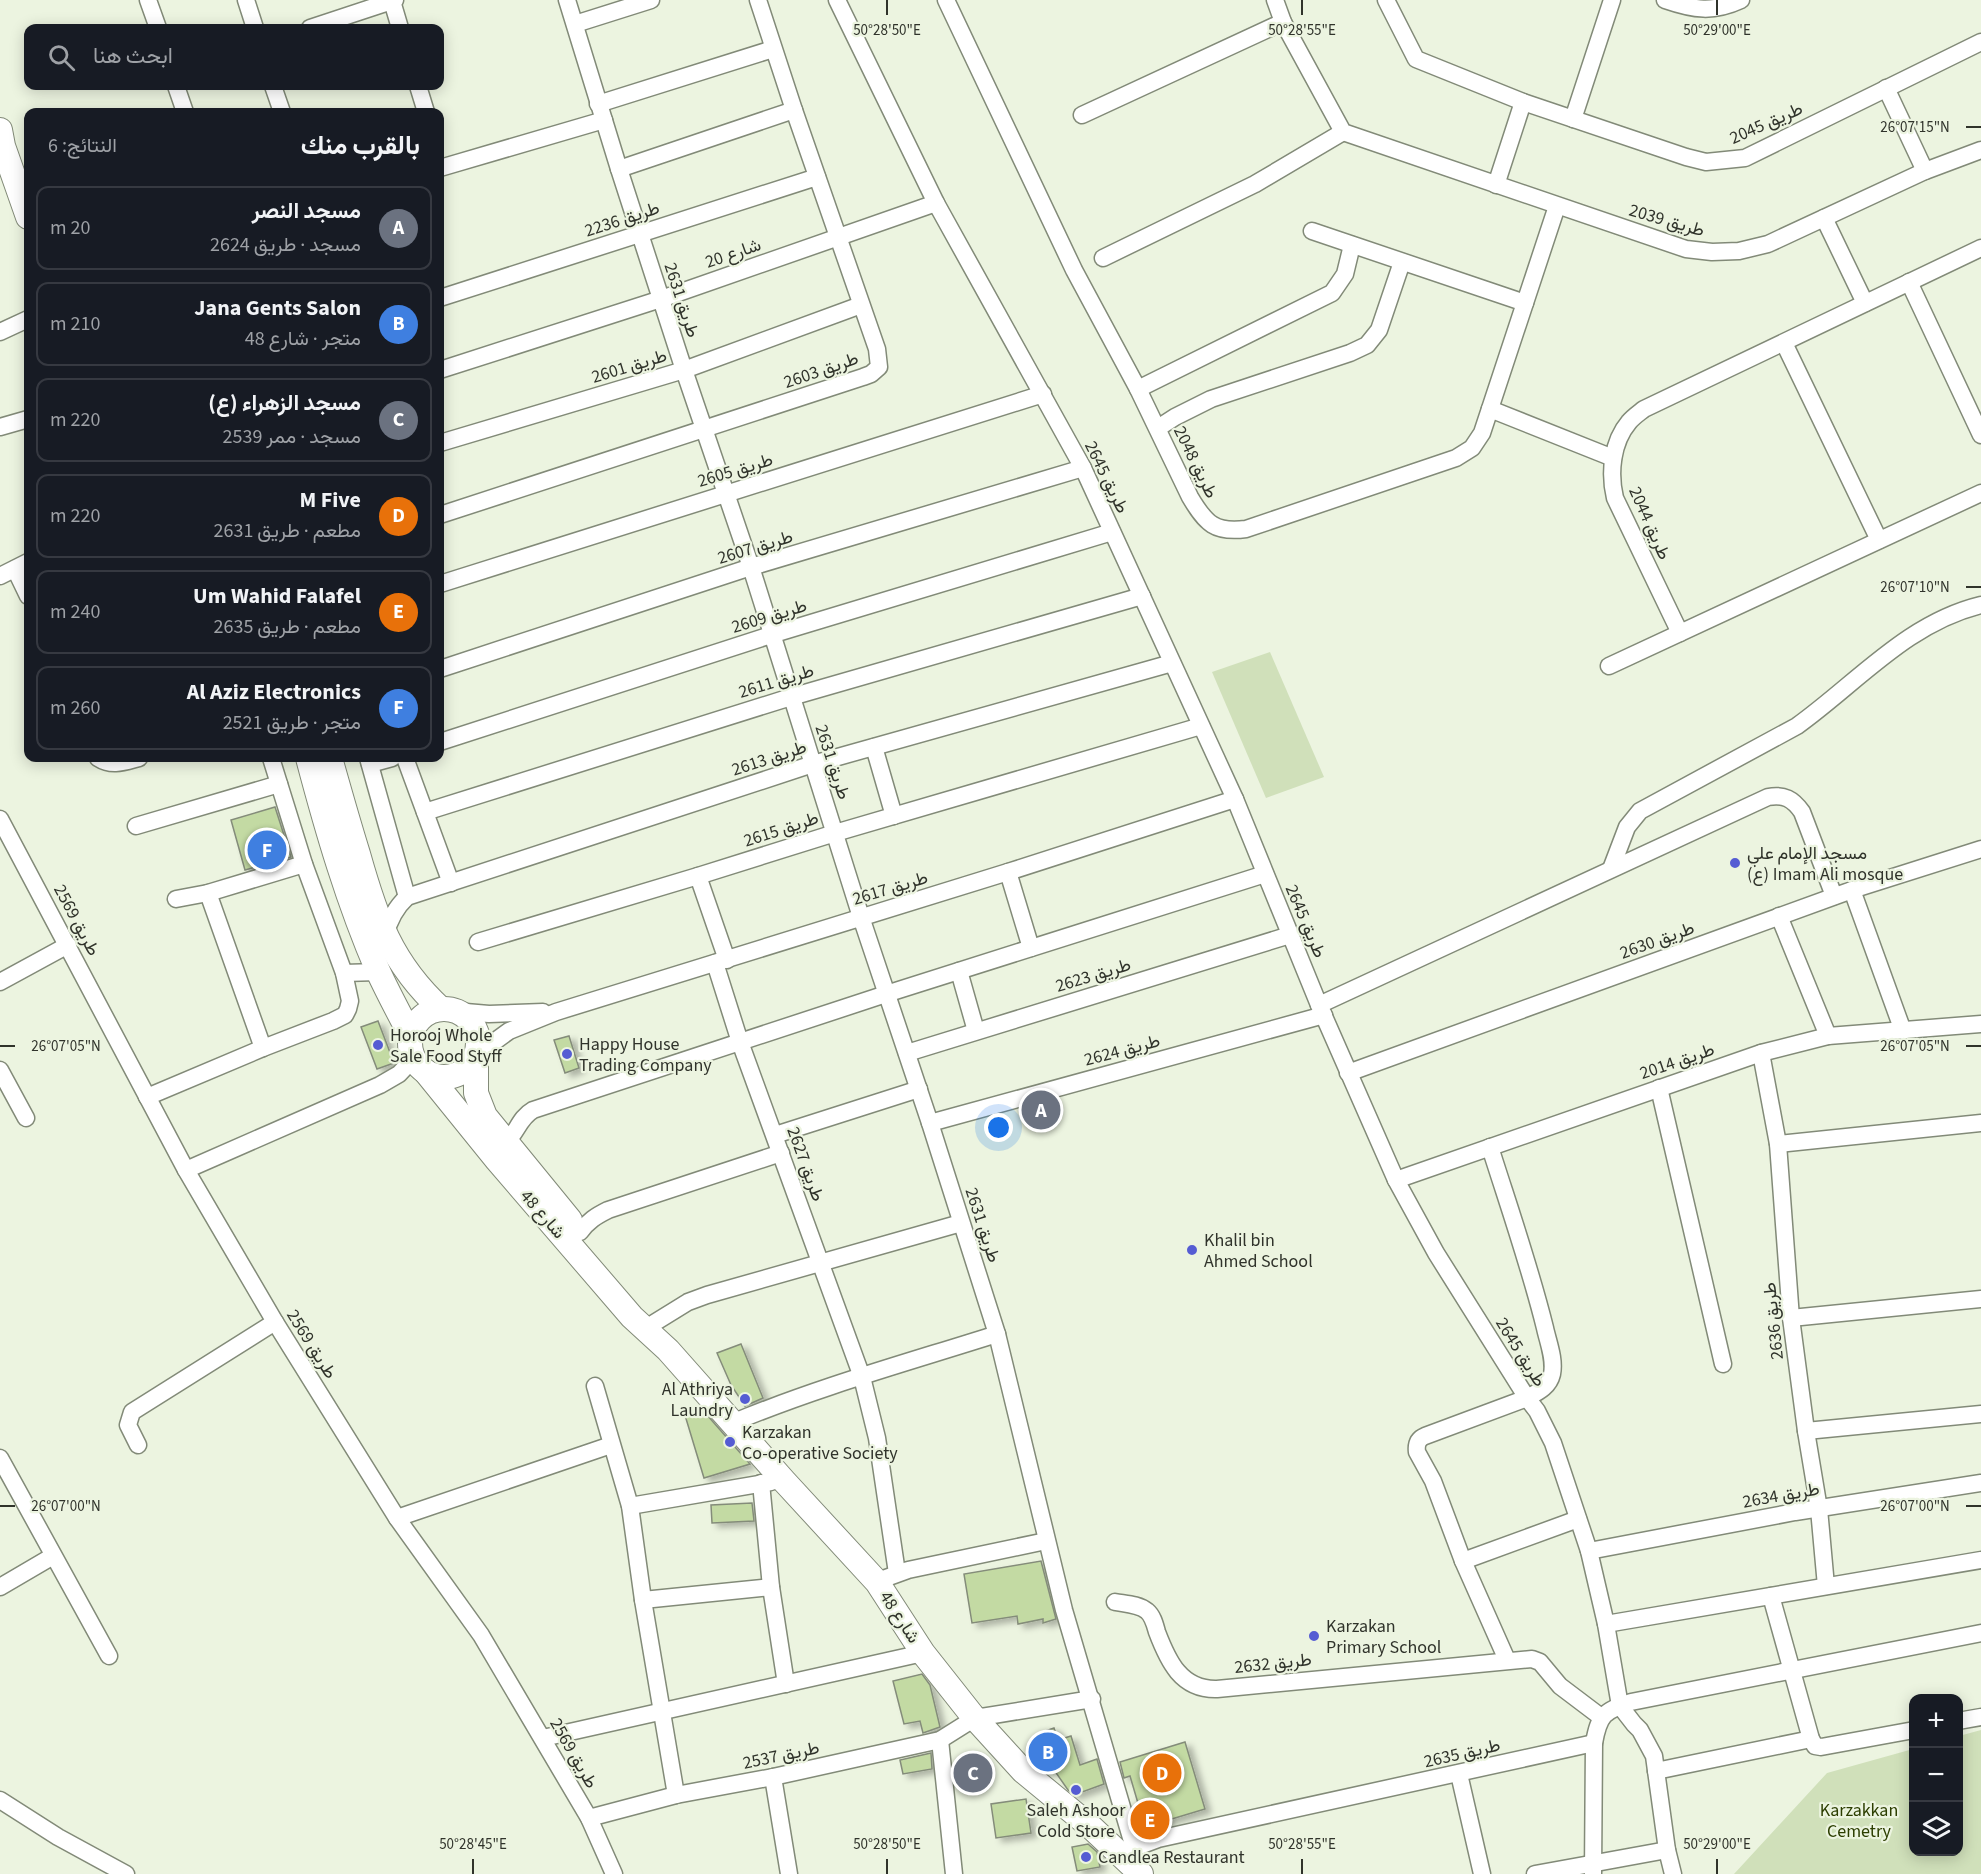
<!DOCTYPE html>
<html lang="ar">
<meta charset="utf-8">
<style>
:root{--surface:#171b24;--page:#20242c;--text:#f1f3f6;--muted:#9ea1a6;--line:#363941;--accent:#555cd3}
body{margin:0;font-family:"Source Sans 3",Vazirmatn,sans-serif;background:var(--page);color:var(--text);direction:rtl}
.controls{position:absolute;right:18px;bottom:18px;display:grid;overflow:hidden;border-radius:12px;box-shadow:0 3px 15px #0003}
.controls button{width:54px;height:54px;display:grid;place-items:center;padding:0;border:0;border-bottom:2px solid var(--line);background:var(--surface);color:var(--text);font:30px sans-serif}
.you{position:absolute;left:999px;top:1128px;width:21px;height:21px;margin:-15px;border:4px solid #fff;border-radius:50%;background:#1a73e8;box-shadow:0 0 0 9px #1a73e833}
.badge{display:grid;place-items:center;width:39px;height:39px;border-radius:50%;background:var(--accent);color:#fff;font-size:20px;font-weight:700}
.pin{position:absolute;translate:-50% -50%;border:3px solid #fff;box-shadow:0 2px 6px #0006}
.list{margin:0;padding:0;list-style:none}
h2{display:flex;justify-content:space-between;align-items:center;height:78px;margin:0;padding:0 24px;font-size:26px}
h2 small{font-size:20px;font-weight:400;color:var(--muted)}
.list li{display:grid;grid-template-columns:39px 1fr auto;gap:18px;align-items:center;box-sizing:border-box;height:84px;margin:0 12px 12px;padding:0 12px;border:2px solid var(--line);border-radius:12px}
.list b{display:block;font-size:22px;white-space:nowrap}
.list p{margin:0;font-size:20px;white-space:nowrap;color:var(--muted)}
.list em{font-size:20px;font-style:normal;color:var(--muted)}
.icon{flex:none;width:33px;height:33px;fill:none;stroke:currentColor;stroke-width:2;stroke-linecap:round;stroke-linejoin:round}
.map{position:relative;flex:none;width:1981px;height:1874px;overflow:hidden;direction:ltr}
.search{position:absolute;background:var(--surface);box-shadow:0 3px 15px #0003;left:24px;top:24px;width:420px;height:66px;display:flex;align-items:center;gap:15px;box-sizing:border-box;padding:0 21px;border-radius:12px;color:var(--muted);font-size:22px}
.panel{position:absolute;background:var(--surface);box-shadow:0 3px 15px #0003;left:24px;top:108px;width:420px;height:654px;border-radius:12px;direction:rtl}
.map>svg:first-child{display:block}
</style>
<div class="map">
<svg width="1981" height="1874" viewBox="0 0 1981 1874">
<defs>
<filter id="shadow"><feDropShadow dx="6" dy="4" stdDeviation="3" flood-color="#0004"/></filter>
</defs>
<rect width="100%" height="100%" fill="#ecf4e0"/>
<g fill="#d0e0ba">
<path d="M 1270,652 L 1324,777 L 1266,798 L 1212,672 Z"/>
<path d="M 1981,1730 L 1981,1874 L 1734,1874 L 1827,1773 L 1913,1749 L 1914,1852 L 1958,1852 L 1959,1736 Z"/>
</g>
<g fill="#c3daa3" stroke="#848c7a" stroke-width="1.5" filter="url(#shadow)">
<path d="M 275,807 L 291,857 L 245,870 L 231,820 Z"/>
<path d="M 378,1021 L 394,1063 L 377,1069 L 361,1027 Z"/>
<path d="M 569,1036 L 579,1068 L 565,1073 L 554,1040 Z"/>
<path d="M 741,1344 L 763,1398 L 745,1406 L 731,1385 L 717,1353 Z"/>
<path d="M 700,1407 L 750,1464 L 704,1478 L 684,1412 Z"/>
<path d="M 752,1503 L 754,1521 L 712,1523 L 711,1505 Z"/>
<path d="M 1041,1561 L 1056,1619 L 1043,1623 L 1043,1619 L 1018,1624 L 1017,1616 L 972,1623 L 964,1574 Z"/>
<path d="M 922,1674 L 930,1685 L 940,1727 L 923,1733 L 920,1721 L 904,1724 L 893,1681 Z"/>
<path d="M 1054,1728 L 1058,1740 L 1071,1736 L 1080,1765 L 1097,1759 L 1104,1784 L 1074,1795 L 1068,1790 L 1043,1754 L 1037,1734 Z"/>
<path d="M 1185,1742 L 1205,1809 L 1145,1827 L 1130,1776 L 1124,1778 L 1120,1762 Z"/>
<path d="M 931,1753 L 932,1769 L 903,1774 L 900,1760 Z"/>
<path d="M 1026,1799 L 1031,1833 L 996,1838 L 991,1804 Z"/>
<path d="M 1088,1844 L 1097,1852 L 1100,1867 L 1077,1871 L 1072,1847 Z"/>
</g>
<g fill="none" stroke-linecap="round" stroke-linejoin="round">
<g stroke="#828a78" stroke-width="19">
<g id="street">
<path d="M 148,0 L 158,28"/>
<path d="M 246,0 L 255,28"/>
<path d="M 567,0 L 619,169 L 684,370 L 751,567 L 861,917 L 930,1123 L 997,1334 L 1064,1610 L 1134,1848"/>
<path d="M 837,0 L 936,203 L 1083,468 L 1235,799 L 1319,1005 L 1396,1180 L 1436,1253 L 1527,1398 L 1537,1411 L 1553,1443 L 1589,1551 L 1606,1624 L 1620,1706 L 1634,1724 L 1640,1730 L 1654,1756 L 1667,1850 L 1673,1874"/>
<path d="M 946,0 L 1074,270 L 1138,389 L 1190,497 C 1206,524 1215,533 1246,529 L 1456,458 L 1472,448 L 1482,433 L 1557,206"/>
<path d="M 1275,0 L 1283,22 L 1343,132 L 1686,249 L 1712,252 L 1739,251 L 1768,244 L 1925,171 L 1981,150"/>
<path d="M 1386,0 L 1416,59 L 1523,102 L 1686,157 L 1706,162 L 1745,158 L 1981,42"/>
<path d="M 1665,0 C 1694,10 1713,13 1741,0"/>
<path d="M 392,1 L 400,28"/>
<path d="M 575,24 L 651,0"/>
<path d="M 310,28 L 395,0"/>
<path d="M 176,86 L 185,112"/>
<path d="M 273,86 L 282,112"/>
<path d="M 418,86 L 426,112"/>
<path d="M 1886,88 L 1925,171"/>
<path d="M 598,104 L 773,49"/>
<path d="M 1082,115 L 1283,22"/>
<path d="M 1573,119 L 1612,0"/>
<path d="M 440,168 L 604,120"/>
<path d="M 619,169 L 794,110"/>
<path d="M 1496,185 L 1523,102"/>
<path d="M 1824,218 L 1865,303"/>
<path d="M 1312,231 L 1525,303"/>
<path d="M 1103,258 L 1255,184 L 1343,132"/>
<path d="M 1909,282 L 1981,435"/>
<path d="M 440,298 L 817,177"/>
<path d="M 0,332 L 28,319"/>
<path d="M 1784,343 L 1879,540"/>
<path d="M 440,370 L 661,299 L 936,203"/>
<path d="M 1138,389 L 1332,293 L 1345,274 L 1352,245"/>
<path d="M 1490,409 L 1613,458"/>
<path d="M 0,427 L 28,419"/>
<path d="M 1158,428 L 1175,417 L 1211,399 L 1350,353 L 1367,345 L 1379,330 L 1402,262"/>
<path d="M 440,443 L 684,370 L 861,305"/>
<path d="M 440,515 L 863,377 L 871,374 L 879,367 L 877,349 L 794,110 L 758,0"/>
<path d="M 15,569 L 28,596"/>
<path d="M 0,576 L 28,562"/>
<path d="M 440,584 L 1043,394"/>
<path d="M 1680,633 L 1615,498 C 1609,473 1612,442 1629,422 C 1633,417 1639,413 1644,409 L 1981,248"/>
<path d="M 1609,666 L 1981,493"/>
<path d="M 440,669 L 751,567 L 1083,468"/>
<path d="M 440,742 L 771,635 L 1112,532"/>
<path d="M 874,747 L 894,816"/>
<path d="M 98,758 C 112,767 124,762 139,758"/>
<path d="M 368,758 L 407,897"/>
<path d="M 405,758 L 451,883"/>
<path d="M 370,764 L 392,758"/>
<path d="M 425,812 L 791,697 L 1142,596"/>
<path d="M 0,819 L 186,1170 L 275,1322 L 397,1518 L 481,1635 L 589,1818 L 614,1874"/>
<path d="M 136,826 L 279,784"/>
<path d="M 1611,869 L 1627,827 L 1640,811 L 1797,726 C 1857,683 1907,623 1981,605"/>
<path d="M 1008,872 L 1031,948"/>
<path d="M 698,876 L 727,960"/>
<path d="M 1852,890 L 1903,1031"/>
<path d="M 208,893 L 263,1048"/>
<path d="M 176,899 L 208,893 L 304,864"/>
<path d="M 1779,916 L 1828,1036"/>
<path d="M 385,936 C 389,920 395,908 407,897 L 813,764 L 1172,663"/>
<path d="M 478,942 L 698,876 L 835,833 L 1201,726"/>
<path d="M 715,963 L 740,1042 L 862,1377 L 877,1438 L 897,1573"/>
<path d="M 959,971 L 976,1031"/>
<path d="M 344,973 L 378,972"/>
<path d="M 0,982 L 68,945"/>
<path d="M 1319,1005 L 1768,797 C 1784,794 1793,799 1802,812 L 1834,896"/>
<path d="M 454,1011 L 489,1014 L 543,1012"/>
<path d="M 907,1053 L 1290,935"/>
<path d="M 1761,1053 L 1778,1144 L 1791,1318 L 1806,1431 L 1819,1509 L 1826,1586"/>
<path d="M 476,1055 L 509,1031 L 556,1012 L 1008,872 L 1235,799"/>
<path d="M 0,1070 L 26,1118"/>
<path d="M 1348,1073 L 1852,890 L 1981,849"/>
<path d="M 1659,1088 L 1723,1364"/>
<path d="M 147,1097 L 263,1048 L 333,1021 L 345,1015 L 348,1009 L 350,1001 L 344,973 L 304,864 L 271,758"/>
<path d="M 930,1123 L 1324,1015"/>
<path d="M 775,1135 L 919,1089"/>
<path d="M 506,1142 C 517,1133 519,1118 533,1110 L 886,994 L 1265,874"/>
<path d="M 1778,1144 L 1981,1123"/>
<path d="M 1490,1147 C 1509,1207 1530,1267 1545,1328 C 1548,1342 1555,1359 1552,1374 C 1549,1387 1538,1392 1527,1398 L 1425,1436 C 1418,1439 1416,1444 1417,1452 L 1433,1481 L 1463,1561 L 1507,1660"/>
<path d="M 186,1170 L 380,1085 L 399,1074 L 414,1058"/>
<path d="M 1396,1180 L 1761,1053 L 1828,1036 L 1981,1024"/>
<path d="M 580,1232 C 588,1221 596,1216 608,1210 L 781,1153"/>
<path d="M 1791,1318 L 1981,1299"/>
<path d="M 654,1323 L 688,1302 L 707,1295 L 961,1223"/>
<path d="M 595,1386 L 630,1506 L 643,1600 L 676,1795"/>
<path d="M 732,1423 C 818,1387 909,1362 997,1334"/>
<path d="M 1806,1431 L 1981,1414"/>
<path d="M 138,1445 L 128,1425 L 132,1412 L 275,1322"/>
<path d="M 0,1458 L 109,1656"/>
<path d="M 761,1483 L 771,1587 L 786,1684"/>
<path d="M 630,1506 L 771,1482"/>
<path d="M 397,1518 L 611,1445"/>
<path d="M 1589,1551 L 1795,1512 L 1981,1483"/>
<path d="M 1463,1561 L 1578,1519"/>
<path d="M 886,1578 L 908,1570 L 1046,1541"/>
<path d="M 0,1587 L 53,1556"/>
<path d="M 1771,1596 L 1811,1739 L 1815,1746 L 1821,1747 L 1914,1730"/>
<path d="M 643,1600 L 771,1587"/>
<path d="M 1115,1602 C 1126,1604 1138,1604 1147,1611 C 1153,1616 1155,1625 1157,1632 C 1168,1661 1181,1690 1217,1689 L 1532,1659 L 1540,1662 L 1560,1686 L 1601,1717"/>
<path d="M 1606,1624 L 1981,1560"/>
<path d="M 1958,1721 L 1981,1717"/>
<path d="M 543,1738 L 923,1653"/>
<path d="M 940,1740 L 954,1874"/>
<path d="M 1656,1771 L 1811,1739"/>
<path d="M 1459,1774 L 1482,1874"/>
<path d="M 773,1777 L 789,1874"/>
<path d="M 0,1800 L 58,1837 L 126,1874"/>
<path d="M 589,1818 L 676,1795 L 773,1777 L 940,1740 L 975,1718 L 1092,1699"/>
<path d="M 1126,1854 L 1134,1848 L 1158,1839 L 1594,1743"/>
<path d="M 1535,1874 L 1667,1850"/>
<path d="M 1593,1874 L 1594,1743 C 1599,1715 1604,1711 1631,1702 L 1981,1633"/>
</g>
</g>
<g stroke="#828a78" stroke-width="26">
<g id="secondary">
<path d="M 0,130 L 3,146 L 28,217"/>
<path d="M 308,758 C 327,830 348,902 378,971 C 388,993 400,1015 411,1036"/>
<path d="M 330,758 C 339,790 348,822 358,854 C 376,918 391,963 441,1009"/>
<circle cx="444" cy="1043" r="34"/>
<path d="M 476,1055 L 476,1093 L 485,1116 L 570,1220"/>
<path d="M 425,1071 L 497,1160 L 632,1317 L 668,1350 L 784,1481 L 877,1582 L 923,1653 L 972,1715 L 1023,1771 L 1091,1827 L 1141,1874"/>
</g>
</g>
<use href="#street" stroke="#fff" stroke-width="16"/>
<use href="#secondary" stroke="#fff" stroke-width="24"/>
</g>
<path fill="none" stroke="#30332b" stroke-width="2" d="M 887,0 L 887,15M 1302,0 L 1302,15M 1717,0 L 1717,15M 1966,127 L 1981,127M 1966,587 L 1981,587M 0,1046 L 15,1046M 1966,1046 L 1981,1046M 0,1506 L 15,1506M 1966,1506 L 1981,1506M 473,1859 L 473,1874M 887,1859 L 887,1874M 1302,1859 L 1302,1874M 1717,1859 L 1717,1874"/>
<g fill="#555cd3" stroke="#ecf4e0" stroke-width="2">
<circle cx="1735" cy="863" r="6"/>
<circle cx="378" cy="1045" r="6"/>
<circle cx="567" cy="1054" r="6"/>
<circle cx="1192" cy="1250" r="6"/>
<circle cx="745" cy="1399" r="6"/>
<circle cx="730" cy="1442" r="6"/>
<circle cx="1314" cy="1636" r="6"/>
<circle cx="1076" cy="1790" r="6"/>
<circle cx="1086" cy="1857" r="6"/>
</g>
<g text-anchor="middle" stroke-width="4.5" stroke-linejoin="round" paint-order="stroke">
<g font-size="18" fill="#30332b" stroke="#ecf4e0">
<text transform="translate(1766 123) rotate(-24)" y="6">طريق 2045</text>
<text transform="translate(622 219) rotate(-18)" y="6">طريق 2236</text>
<text transform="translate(1667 220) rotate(16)" y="6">طريق 2039</text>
<text transform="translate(733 253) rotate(-19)" y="6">شارع 20</text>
<text transform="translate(682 300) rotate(72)" y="6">طريق 2631</text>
<text transform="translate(629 366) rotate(-17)" y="6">طريق 2601</text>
<text transform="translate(821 370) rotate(-19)" y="6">طريق 2603</text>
<text transform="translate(1196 462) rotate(64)" y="6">طريق 2048</text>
<text transform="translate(735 470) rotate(-17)" y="6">طريق 2605</text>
<text transform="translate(1107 477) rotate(64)" y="6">طريق 2645</text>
<text transform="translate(1650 523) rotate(66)" y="6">طريق 2044</text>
<text transform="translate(755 547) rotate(-17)" y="6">طريق 2607</text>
<text transform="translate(769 616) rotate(-17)" y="6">طريق 2609</text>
<text transform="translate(776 681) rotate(-17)" y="6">طريق 2611</text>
<text transform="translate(769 758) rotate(-18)" y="6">طريق 2613</text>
<text transform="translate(833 762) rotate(72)" y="6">طريق 2631</text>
<text transform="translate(781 829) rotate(-18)" y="6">طريق 2615</text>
<text transform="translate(890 888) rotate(-17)" y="6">طريق 2617</text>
<text transform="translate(77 920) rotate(62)" y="6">طريق 2569</text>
<text transform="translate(1306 921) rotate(67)" y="6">طريق 2645</text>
<text transform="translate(1657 940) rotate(-20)" y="6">طريق 2630</text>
<text transform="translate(1093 975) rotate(-17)" y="6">طريق 2623</text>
<text transform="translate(1122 1050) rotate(-15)" y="6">طريق 2624</text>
<text transform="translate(1677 1061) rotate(-19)" y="6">طريق 2014</text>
<text transform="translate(806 1164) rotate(70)" y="6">طريق 2627</text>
<text transform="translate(543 1214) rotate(49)" y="6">شارع 48</text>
<text transform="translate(983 1225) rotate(72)" y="6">طريق 2631</text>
<text transform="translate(1773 1321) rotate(-96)" y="6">طريق 2636</text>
<text transform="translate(312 1344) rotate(58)" y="6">طريق 2569</text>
<text transform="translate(1521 1352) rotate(58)" y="6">طريق 2645</text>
<text transform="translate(1781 1495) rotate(-10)" y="6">طريق 2634</text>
<text transform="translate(900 1617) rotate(57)" y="6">شارع 48</text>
<text transform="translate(1273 1663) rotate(-6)" y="6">طريق 2632</text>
<text transform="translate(574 1753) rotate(60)" y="6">طريق 2569</text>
<text transform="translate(1462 1753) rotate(-13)" y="6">طريق 2635</text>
<text transform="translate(781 1755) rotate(-12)" y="6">طريق 2537</text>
</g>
<g font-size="18" fill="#30332b" stroke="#ecf4e0" text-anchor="start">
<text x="1747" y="859">مسجد الإمام علي<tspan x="1747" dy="21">(ع) Imam Ali mosque</tspan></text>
<text x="390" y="1041">Horooj Whole<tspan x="390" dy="21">Sale Food Styff</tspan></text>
<text x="579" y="1050">Happy House<tspan x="579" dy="21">Trading Company</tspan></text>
<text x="1204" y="1246">Khalil bin<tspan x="1204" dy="21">Ahmed School</tspan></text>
<text x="733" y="1395" text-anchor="end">Al Athriya<tspan x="733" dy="21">Laundry</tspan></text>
<text x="742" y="1438">Karzakan<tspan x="742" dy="21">Co-operative Society</tspan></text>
<text x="1326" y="1632">Karzakan<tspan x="1326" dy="21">Primary School</tspan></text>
<text x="1076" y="1816" text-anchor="middle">Saleh Ashoor<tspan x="1076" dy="21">Cold Store</tspan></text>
<text x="1098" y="1863">Candlea Restaurant</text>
</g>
<g font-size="18" fill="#2c3e00" stroke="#ecf4e0">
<text x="1859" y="1816">Karzakkan<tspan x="1859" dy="21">Cemetry</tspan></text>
</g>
</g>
<g font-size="15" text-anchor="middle" fill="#30332b" stroke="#ecf4e0" stroke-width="4.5" stroke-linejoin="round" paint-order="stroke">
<text x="887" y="35">50°28'50"E</text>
<text x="1302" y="35">50°28'55"E</text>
<text x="1717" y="35">50°29'00"E</text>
<text x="1915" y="132">26°07'15"N</text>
<text x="1915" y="592">26°07'10"N</text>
<text x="66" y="1051">26°07'05"N</text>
<text x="1915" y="1051">26°07'05"N</text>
<text x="66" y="1511">26°07'00"N</text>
<text x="1915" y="1511">26°07'00"N</text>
<text x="473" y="1849">50°28'45"E</text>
<text x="887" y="1849">50°28'50"E</text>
<text x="1302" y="1849">50°28'55"E</text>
<text x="1717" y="1849">50°29'00"E</text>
</g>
</svg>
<div class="controls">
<button>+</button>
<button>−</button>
<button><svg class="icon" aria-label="layers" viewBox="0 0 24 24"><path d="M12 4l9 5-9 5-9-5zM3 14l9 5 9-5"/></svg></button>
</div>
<div class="you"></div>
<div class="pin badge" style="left:1041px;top:1110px;background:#6b7280">A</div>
<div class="pin badge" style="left:1048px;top:1752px;background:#3f7fe0">B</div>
<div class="pin badge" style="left:973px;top:1773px;background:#6b7280">C</div>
<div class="pin badge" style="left:1162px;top:1773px;background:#e8710a">D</div>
<div class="pin badge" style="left:1150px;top:1820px;background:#e8710a">E</div>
<div class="pin badge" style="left:267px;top:850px;background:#3f7fe0">F</div>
<div class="search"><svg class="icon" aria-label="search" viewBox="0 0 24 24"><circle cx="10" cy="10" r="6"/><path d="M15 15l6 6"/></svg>ابحث هنا</div>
<section class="panel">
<h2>بالقرب منك<small>النتائج: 6</small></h2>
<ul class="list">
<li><span class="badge" style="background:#6b7280">A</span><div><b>مسجد النصر</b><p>مسجد · طريق 2624</p></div><em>20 m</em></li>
<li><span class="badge" style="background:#3f7fe0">B</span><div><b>Jana Gents Salon</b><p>متجر · شارع 48</p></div><em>210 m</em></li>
<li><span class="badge" style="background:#6b7280">C</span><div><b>مسجد الزهراء (ع)</b><p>مسجد · ممر 2539</p></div><em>220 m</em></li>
<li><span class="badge" style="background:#e8710a">D</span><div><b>M Five</b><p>مطعم · طريق 2631</p></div><em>220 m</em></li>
<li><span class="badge" style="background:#e8710a">E</span><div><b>Um Wahid Falafel</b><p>مطعم · طريق 2635</p></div><em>240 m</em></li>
<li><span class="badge" style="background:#3f7fe0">F</span><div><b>Al Aziz Electronics</b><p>متجر · طريق 2521</p></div><em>260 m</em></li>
</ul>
</section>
</div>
